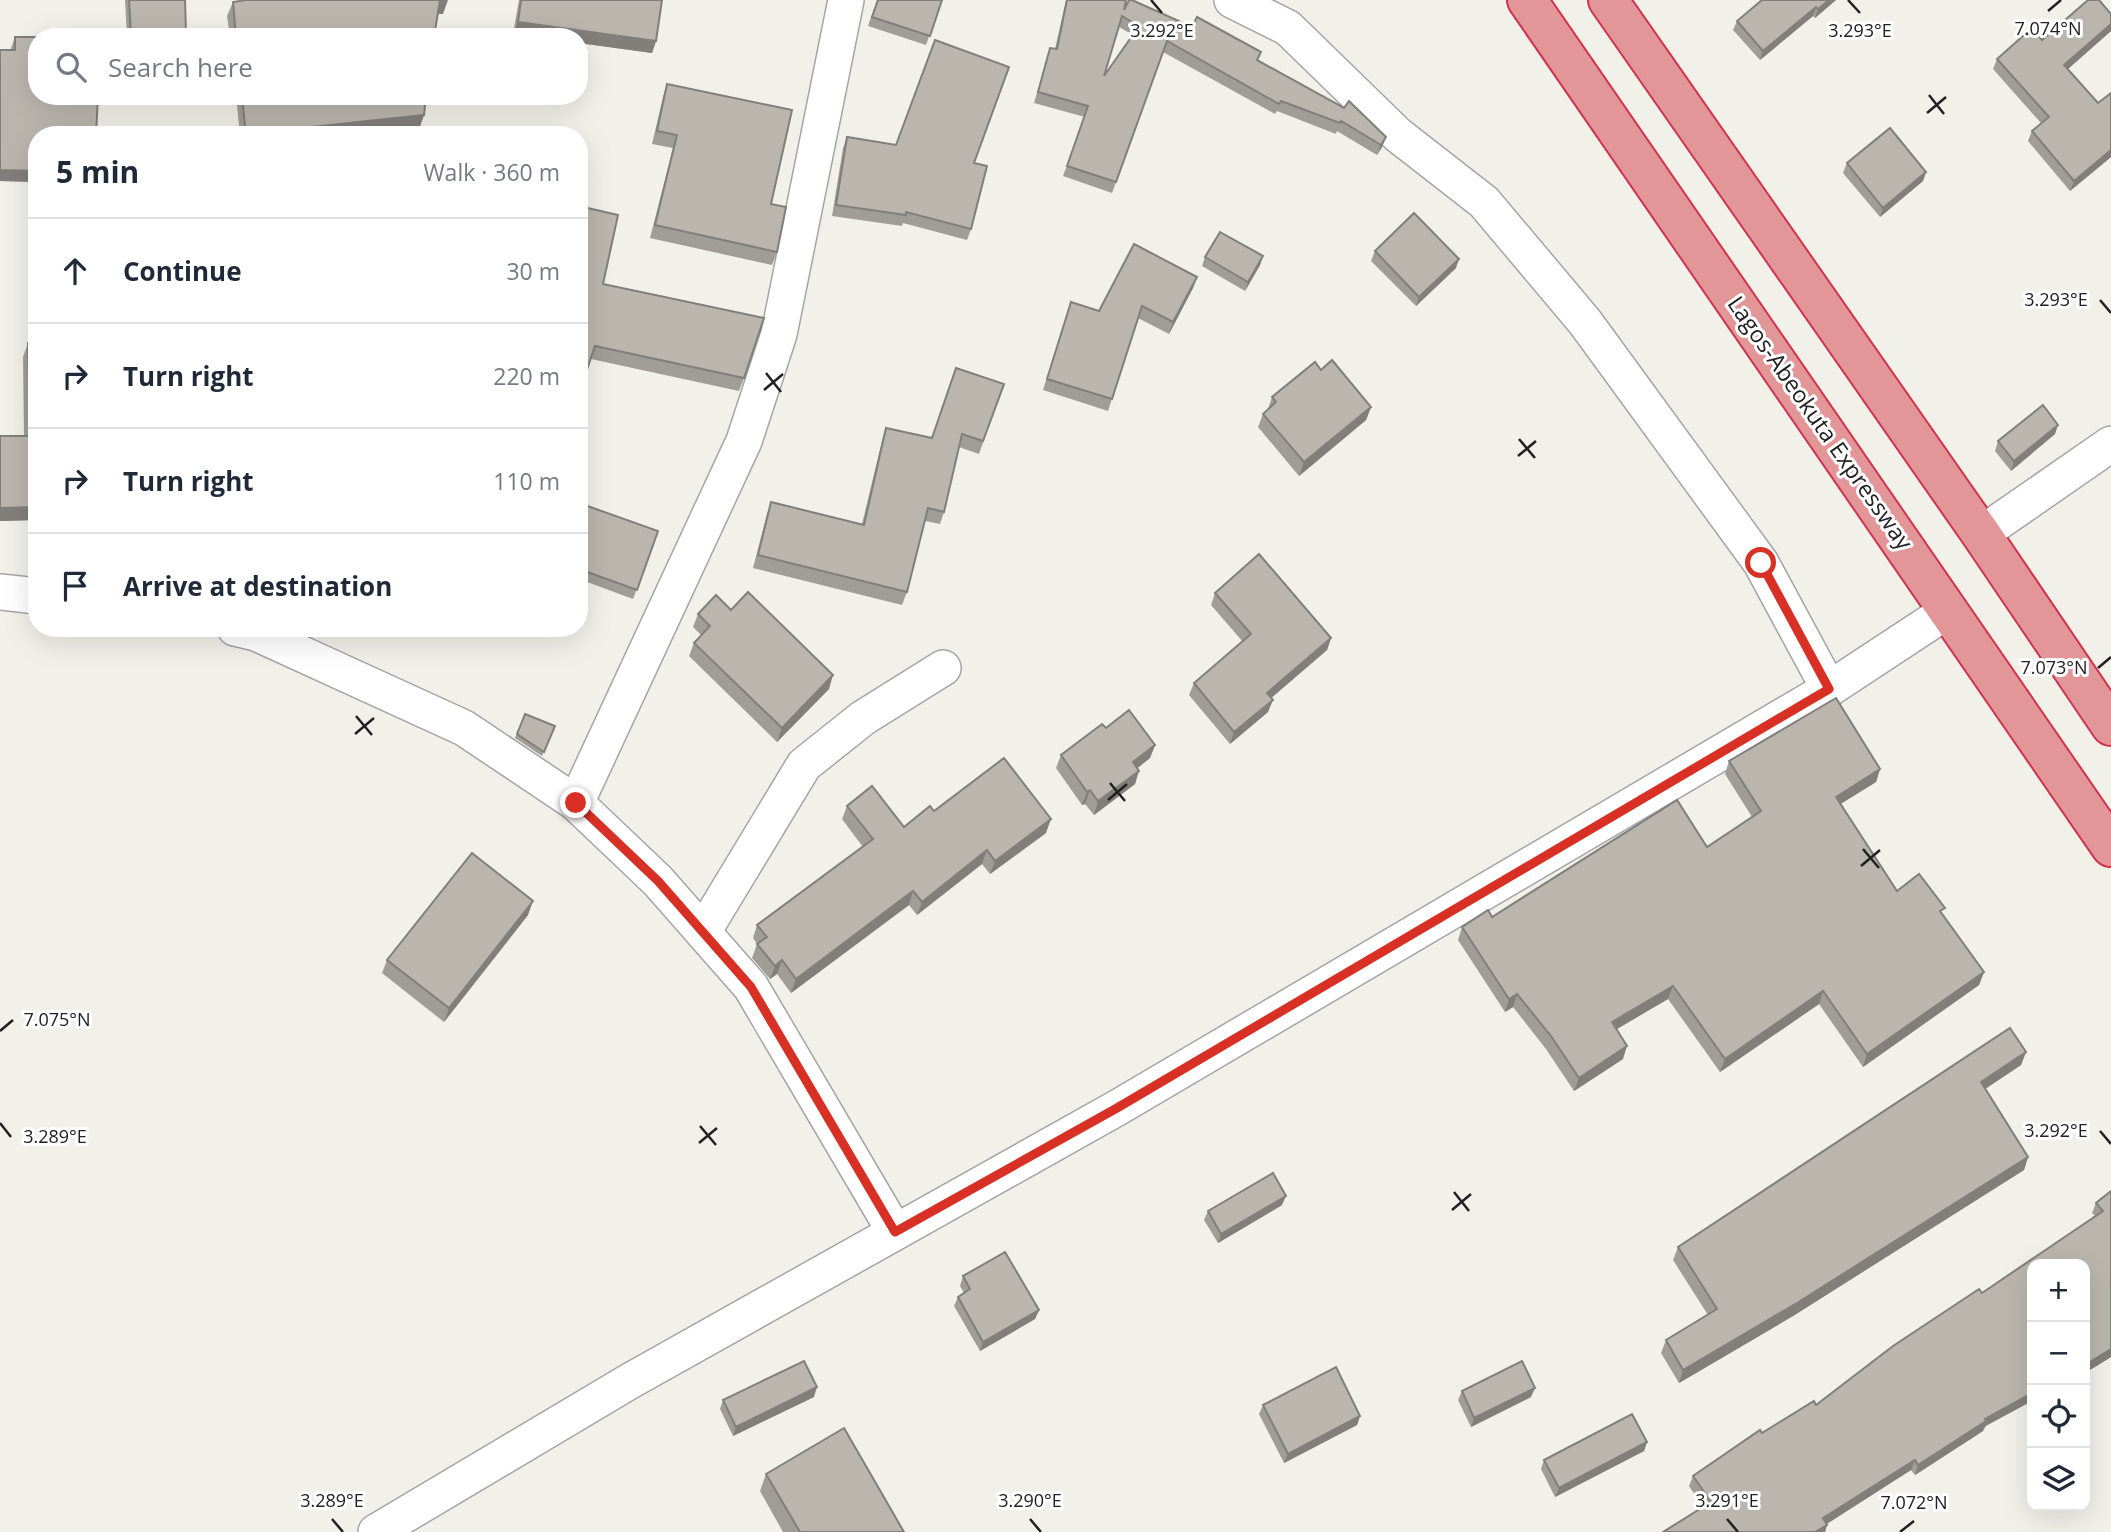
<!DOCTYPE html>
<meta charset="utf-8">
<style>
:root{--surface:#fff;--page:#f6f6f7;--text:#1f2937;--muted:#747a83;--line:#e0e1e3}
body{margin:0;font-family:"Open Sans",sans-serif;background:var(--page);color:var(--text)}
.controls{position:absolute;right:21px;bottom:21px;display:grid;overflow:hidden;border-radius:14px;box-shadow:0 7px 28px #0002}
.controls button{width:63px;height:63px;display:grid;place-items:center;padding:0;border:0;border-bottom:2px solid var(--line);background:var(--surface);color:var(--text);font:35px sans-serif}
.stop{position:absolute;width:21px;height:21px;margin:-16px;border:5px solid #d93025;border-radius:50%;background:#fff}
.stop.end{background:#d93025;border-color:#fff;box-shadow:0 2px 7px #0008}
.list{margin:0;padding:0;list-style:none}
h2{display:flex;justify-content:space-between;align-items:center;height:91px;margin:0;padding:0 28px;font-size:30px}
h2 small{font-size:23px;font-weight:400;color:var(--muted)}
.list li{display:grid;grid-template-columns:46px 1fr auto;gap:21px;align-items:center;box-sizing:border-box;height:105px;padding:0 28px;border-top:2px solid var(--line)}
.list b{display:block;font-size:26px;white-space:nowrap}
.list em{font-size:23px;font-style:normal;color:var(--muted)}
.icon{flex:none;width:38px;height:38px;fill:none;stroke:currentColor;stroke-width:2;stroke-linecap:round;stroke-linejoin:round}
.map{position:relative;flex:none;width:2111px;height:1532px;overflow:hidden}
.search{position:absolute;background:var(--surface);box-shadow:0 7px 28px #0002;left:28px;top:28px;width:560px;height:77px;display:flex;align-items:center;gap:18px;box-sizing:border-box;padding:0 24px;border-radius:28px;color:var(--muted);font-size:26px}
.panel{position:absolute;background:var(--surface);box-shadow:0 7px 28px #0002;left:28px;top:126px;width:560px;height:511px;border-radius:28px}
.map>svg:first-child{display:block}
</style>
<div class="map">
<svg width="2111" height="1532" viewBox="0 0 2111 1532">
<rect width="100%" height="100%" fill="#f1f0e9"/>
<g fill="none" stroke-linecap="round" stroke-linejoin="round">
<g stroke="#a5a5a5" stroke-width="38">
<g id="street">
<path d="M 1232,0 L 1288,28 L 1398,135 L 1484,202 L 1585,322 L 1761,563 L 1829,689"/>
<path d="M 1981,534 L 2111,444"/>
<path d="M 0,592 L 37,596"/>
<path d="M 235,628 L 256,633 L 464,728 L 576,803 L 658,881 L 751,987 L 895,1232"/>
<path d="M 576,803 L 744,441 L 779,334 L 846,0"/>
<path d="M 703,932 L 804,765 L 863,718 L 943,668"/>
<path d="M 376,1532 L 630,1381 L 1117,1108 L 1829,689 L 1949,610"/>
</g>
</g>
<g stroke="#d0344e" stroke-width="42">
<g id="highway">
<path d="M 1527,0 L 2111,847"/>
<path d="M 1608,0 L 1981,534 L 2111,726"/>
</g>
</g>
<use href="#street" stroke="#fff" stroke-width="35"/>
<use href="#highway" stroke="#e29697" stroke-width="38"/>
</g>
<g fill="#a09d96" fill-rule="evenodd">
<path d="M 125,0 L 185,0 L 186,32 L 185,37 L 127,37 Z"/>
<path d="M 519,0 L 662,0 L 656,41 L 652,53 L 579,43 L 579,37 L 531,37 L 513,34 Z"/>
<path d="M 877,0 L 942,0 L 926,45 L 868,26 Z"/>
<path d="M 1066,0 L 1124,0 L 1124,10 L 1258,60 L 1386,137 L 1382,147 L 1377,155 L 1337,131 L 1336,134 L 1277,111 L 1275,114 L 1163,52 L 1112,193 L 1063,176 L 1085,117 L 1034,103 L 1050,48 L 1055,49 ZM 1119,27 L 1133,35 L 1104,76 Z"/>
<path d="M 1836,0 L 1815,18 L 1813,16 L 1760,60 L 1733,30 L 1737,21 Z"/>
<path d="M 233,2 L 443,14 L 438,14 L 434,37 L 230,37 L 227,16 Z"/>
<path d="M 2111,14 L 2111,31 L 2068,69 L 2098,103 L 2111,93 L 2111,157 L 2070,191 L 2028,141 L 2032,131 L 2041,123 L 1993,69 L 1997,59 L 2042,40 Z"/>
<path d="M 15,37 L 37,135 L 37,182 L 0,181 L 11,48 Z"/>
<path d="M 667,84 L 771,204 L 777,252 L 772,265 L 650,238 L 673,148 L 652,144 L 663,97 Z"/>
<path d="M 236,96 L 426,96 L 424,115 L 419,129 L 365,135 L 240,135 Z"/>
<path d="M 847,137 L 974,163 L 971,229 L 967,240 L 903,223 L 902,226 L 832,216 L 843,148 Z"/>
<path d="M 1847,163 L 1926,172 L 1923,181 L 1880,217 L 1843,173 Z"/>
<path d="M 1375,251 L 1456,268 L 1416,306 L 1371,261 Z"/>
<path d="M 1263,256 L 1260,265 L 1245,291 L 1202,266 L 1205,257 Z"/>
<path d="M 1197,277 L 1193,288 L 1169,334 L 1138,318 L 1108,411 L 1043,390 L 1071,302 L 1099,311 Z"/>
<path d="M 603,284 L 744,378 L 739,391 L 591,359 Z"/>
<path d="M 28,343 L 37,343 L 37,520 L 0,521 L 0,436 L 24,436 L 23,357 Z"/>
<path d="M 1321,370 L 1371,407 L 1366,420 L 1299,476 L 1258,427 L 1263,414 L 1268,409 L 1272,397 Z"/>
<path d="M 1004,384 L 979,454 L 959,447 L 944,512 L 940,524 L 925,521 L 907,592 L 902,605 L 753,568 L 767,514 L 771,502 L 862,524 L 882,441 L 886,428 L 931,438 Z"/>
<path d="M 2055,434 L 2011,471 L 1995,451 L 1998,441 Z"/>
<path d="M 579,503 L 658,531 L 633,599 L 579,579 Z"/>
<path d="M 1215,593 L 1331,638 L 1327,650 L 1271,698 L 1268,712 L 1230,744 L 1189,695 L 1194,683 L 1243,642 L 1211,605 Z"/>
<path d="M 731,610 L 829,689 L 777,742 L 689,656 L 694,643 L 701,635 L 693,627 L 698,614 Z"/>
<path d="M 525,714 L 555,726 L 542,756 L 515,738 Z"/>
<path d="M 1106,728 L 1155,745 L 1150,758 L 1138,768 L 1135,784 L 1094,815 L 1085,804 L 1082,805 L 1056,768 L 1061,755 Z"/>
<path d="M 1729,761 L 1880,769 L 1876,782 L 1840,804 L 1897,891 L 1942,914 L 1984,972 L 1979,985 L 1863,1067 L 1819,1004 L 1720,1072 L 1668,999 L 1616,1029 L 1623,1059 L 1574,1091 L 1546,1049 L 1513,1007 L 1505,1012 L 1458,940 L 1462,927 L 1707,847 L 1752,817 L 1725,774 Z"/>
<path d="M 847,806 L 904,827 L 934,811 L 1046,833 L 990,874 L 982,864 L 917,915 L 909,905 L 791,993 L 777,974 L 770,979 L 752,958 L 757,944 L 753,938 L 757,925 L 863,847 L 842,819 Z"/>
<path d="M 528,915 L 444,1022 L 382,973 L 387,960 Z"/>
<path d="M 2026,1052 L 2021,1065 L 1985,1089 L 2028,1157 L 2024,1170 L 1793,1316 L 1679,1383 L 1661,1353 L 1666,1340 L 1708,1315 L 1673,1260 L 1678,1247 Z"/>
<path d="M 2111,1191 L 2111,1357 L 2085,1373 L 2085,1264 L 1983,1431 L 1915,1475 L 1911,1470 L 1827,1524 L 1827,1525 L 1825,1532 L 1663,1532 L 1703,1507 L 1689,1486 L 1693,1476 L 1762,1433 L 1816,1405 L 2095,1216 L 2092,1213 L 2096,1203 Z"/>
<path d="M 1282,1205 L 1218,1243 L 1204,1220 L 1208,1211 Z"/>
<path d="M 963,1276 L 1039,1310 L 1035,1319 L 980,1351 L 954,1306 L 958,1297 L 964,1293 L 960,1286 Z"/>
<path d="M 1462,1391 L 1531,1397 L 1471,1427 L 1458,1400 Z"/>
<path d="M 814,1397 L 733,1436 L 720,1409 L 723,1400 Z"/>
<path d="M 1263,1405 L 1360,1416 L 1357,1425 L 1284,1463 L 1259,1414 Z"/>
<path d="M 1647,1442 L 1644,1451 L 1555,1497 L 1541,1469 L 1544,1460 Z"/>
<path d="M 766,1474 L 904,1532 L 783,1532 L 760,1491 Z"/>
</g>
<g fill="#827f7a">
<path d="M 440,0 L 448,0 L 443,14 L 435,14 Z"/>
<path d="M 1829,0 L 1836,0 L 1815,18 L 1818,9 Z"/>
<path d="M 1816,7 L 1813,16 L 1760,60 L 1763,51 Z"/>
<path d="M 518,22 L 656,41 L 652,53 L 579,43 L 579,37 L 531,37 L 513,34 Z"/>
<path d="M 2111,24 L 2111,31 L 2061,75 L 2064,65 Z"/>
<path d="M 186,32 L 185,37 L 130,37 L 131,35 Z"/>
<path d="M 424,115 L 419,129 L 365,135 L 301,135 L 303,128 Z"/>
<path d="M 1386,137 L 1382,147 L 1377,155 L 1381,145 Z"/>
<path d="M 2111,150 L 2111,157 L 2070,191 L 2074,181 Z"/>
<path d="M 0,170 L 37,171 L 37,182 L 0,181 Z"/>
<path d="M 1926,172 L 1923,181 L 1880,217 L 1883,208 Z"/>
<path d="M 1263,256 L 1260,265 L 1245,291 L 1248,282 Z"/>
<path d="M 1459,259 L 1456,268 L 1416,306 L 1419,297 Z"/>
<path d="M 1197,277 L 1193,288 L 1169,334 L 1173,322 Z"/>
<path d="M 1371,407 L 1366,420 L 1299,476 L 1304,462 Z"/>
<path d="M 2058,425 L 2055,434 L 2011,471 L 2014,461 Z"/>
<path d="M 37,507 L 37,520 L 0,521 L 0,508 Z"/>
<path d="M 1331,638 L 1327,650 L 1263,705 L 1267,693 Z"/>
<path d="M 833,675 L 829,689 L 777,742 L 782,728 Z"/>
<path d="M 1273,700 L 1268,712 L 1230,744 L 1234,732 Z"/>
<path d="M 1155,745 L 1150,758 L 1128,775 L 1133,762 Z"/>
<path d="M 1880,769 L 1876,782 L 1831,810 L 1836,797 Z"/>
<path d="M 1139,771 L 1135,784 L 1094,815 L 1098,801 Z"/>
<path d="M 1090,790 L 1085,804 L 1082,805 L 1087,792 Z"/>
<path d="M 1051,819 L 1046,833 L 990,874 L 995,861 Z"/>
<path d="M 987,850 L 982,864 L 917,915 L 922,902 Z"/>
<path d="M 913,891 L 909,905 L 791,993 L 796,979 Z"/>
<path d="M 533,901 L 528,915 L 444,1022 L 449,1008 Z"/>
<path d="M 782,960 L 777,974 L 770,979 L 775,966 Z"/>
<path d="M 1984,972 L 1979,985 L 1863,1067 L 1867,1054 Z"/>
<path d="M 1673,986 L 1668,999 L 1607,1035 L 1612,1022 Z"/>
<path d="M 1823,991 L 1819,1004 L 1720,1072 L 1725,1059 Z"/>
<path d="M 1517,994 L 1513,1007 L 1505,1012 L 1509,999 Z"/>
<path d="M 1627,1046 L 1623,1059 L 1574,1091 L 1579,1078 Z"/>
<path d="M 2026,1052 L 2021,1065 L 1976,1095 L 1981,1082 Z"/>
<path d="M 2028,1157 L 2024,1170 L 1793,1316 L 1679,1383 L 1683,1370 Z"/>
<path d="M 1286,1196 L 1282,1205 L 1218,1243 L 1221,1234 Z"/>
<path d="M 1039,1310 L 1035,1319 L 980,1351 L 983,1342 Z"/>
<path d="M 2111,1349 L 2111,1357 L 2085,1373 L 2085,1365 Z"/>
<path d="M 817,1387 L 814,1397 L 733,1436 L 736,1427 Z"/>
<path d="M 1535,1388 L 1531,1397 L 1471,1427 L 1474,1418 Z"/>
<path d="M 2032,1393 L 2032,1401 L 1984,1427 L 1983,1431 L 1915,1475 L 1918,1465 L 1985,1419 Z"/>
<path d="M 1360,1416 L 1357,1425 L 1284,1463 L 1288,1454 Z"/>
<path d="M 1647,1442 L 1644,1451 L 1555,1497 L 1559,1488 Z"/>
<path d="M 1915,1460 L 1911,1470 L 1820,1528 L 1823,1518 Z"/>
<path d="M 1827,1525 L 1825,1532 L 1815,1532 Z"/>
</g>
<g fill="#bab6ae" stroke="#827f7a" stroke-width="2" fill-rule="evenodd">
<path d="M 129,0 L 185,0 L 186,32 L 131,35 Z"/>
<path d="M 246,0 L 440,0 L 434,37 L 236,37 L 233,2 Z"/>
<path d="M 521,0 L 662,0 L 656,41 L 518,22 Z"/>
<path d="M 878,0 L 942,0 L 930,36 L 872,17 Z"/>
<path d="M 1067,0 L 1126,0 L 1124,10 L 1129,0 L 1132,0 L 1192,27 L 1197,17 L 1261,52 L 1257,60 L 1344,108 L 1349,101 L 1386,137 L 1381,145 L 1341,121 L 1340,123 L 1281,101 L 1279,104 L 1167,41 L 1116,182 L 1067,166 L 1088,106 L 1038,92 L 1050,48 L 1057,49 ZM 1122,16 L 1139,26 L 1104,76 Z"/>
<path d="M 1762,0 L 1829,0 L 1818,9 L 1816,7 L 1763,51 L 1737,21 Z"/>
<path d="M 2088,0 L 2099,0 L 2111,14 L 2111,24 L 2064,65 L 2098,103 L 2111,93 L 2111,150 L 2074,181 L 2032,131 L 2049,117 L 1997,59 L 2032,28 L 2042,40 Z"/>
<path d="M 15,37 L 37,37 L 37,96 L 98,96 L 96,135 L 37,135 L 37,171 L 0,170 L 0,50 L 15,50 Z"/>
<path d="M 935,40 L 1009,67 L 974,163 L 987,166 L 971,229 L 906,212 L 906,215 L 836,205 L 847,137 L 896,145 Z"/>
<path d="M 667,84 L 792,110 L 771,204 L 786,207 L 777,252 L 655,225 L 677,135 L 657,131 Z"/>
<path d="M 242,96 L 426,96 L 424,115 L 303,128 L 304,135 L 246,135 Z"/>
<path d="M 1890,128 L 1926,172 L 1883,208 L 1847,163 Z"/>
<path d="M 579,206 L 618,215 L 603,284 L 764,318 L 744,378 L 595,346 L 579,393 Z"/>
<path d="M 1414,213 L 1459,259 L 1419,297 L 1375,251 Z"/>
<path d="M 1220,232 L 1263,256 L 1248,282 L 1205,257 Z"/>
<path d="M 1134,244 L 1197,277 L 1173,322 L 1142,306 L 1112,399 L 1047,379 L 1071,302 L 1099,311 Z"/>
<path d="M 28,343 L 37,343 L 37,507 L 0,508 L 0,436 L 30,436 Z"/>
<path d="M 1332,360 L 1371,407 L 1304,462 L 1263,414 L 1276,402 L 1272,397 L 1315,362 L 1321,370 Z"/>
<path d="M 956,368 L 1004,384 L 983,441 L 962,434 L 944,512 L 928,508 L 907,592 L 758,555 L 771,502 L 864,525 L 886,428 L 932,438 Z"/>
<path d="M 2043,405 L 2058,425 L 2014,461 L 1998,441 Z"/>
<path d="M 579,503 L 658,531 L 637,590 L 579,569 Z"/>
<path d="M 1259,554 L 1331,638 L 1267,693 L 1273,700 L 1234,732 L 1194,683 L 1251,634 L 1215,593 Z"/>
<path d="M 748,592 L 833,675 L 782,728 L 694,643 L 710,626 L 698,614 L 716,595 L 731,610 Z"/>
<path d="M 1836,698 L 1880,769 L 1836,797 L 1897,891 L 1919,874 L 1945,908 L 1940,911 L 1984,972 L 1867,1054 L 1823,991 L 1725,1059 L 1673,986 L 1612,1022 L 1627,1046 L 1579,1078 L 1551,1036 L 1517,994 L 1509,999 L 1462,927 L 1488,910 L 1492,917 L 1677,800 L 1707,847 L 1761,811 L 1729,761 Z"/>
<path d="M 1129,710 L 1155,745 L 1133,762 L 1139,771 L 1098,801 L 1090,790 L 1087,792 L 1061,755 L 1102,724 L 1106,728 Z"/>
<path d="M 525,714 L 555,726 L 544,752 L 517,734 Z"/>
<path d="M 1004,758 L 1051,819 L 995,861 L 987,850 L 922,902 L 913,891 L 796,979 L 782,960 L 775,966 L 757,944 L 767,937 L 757,925 L 873,839 L 847,806 L 872,786 L 904,827 L 930,806 L 934,811 Z"/>
<path d="M 472,853 L 533,901 L 449,1008 L 387,960 Z"/>
<path d="M 2010,1028 L 2026,1052 L 1981,1082 L 2028,1157 L 1797,1303 L 1683,1370 L 1666,1340 L 1717,1309 L 1678,1247 Z"/>
<path d="M 1273,1173 L 1286,1196 L 1221,1234 L 1208,1211 Z"/>
<path d="M 2111,1191 L 2111,1349 L 2085,1365 L 2085,1264 L 2032,1264 L 2032,1393 L 1985,1419 L 1986,1421 L 1918,1465 L 1915,1460 L 1823,1518 L 1827,1525 L 1815,1532 L 1663,1532 L 1711,1502 L 1693,1476 L 1760,1430 L 1762,1433 L 1814,1401 L 1816,1405 L 1893,1346 L 1979,1289 L 1982,1293 L 2103,1211 L 2096,1203 Z"/>
<path d="M 1005,1252 L 1039,1310 L 983,1342 L 958,1297 L 970,1289 L 963,1276 Z"/>
<path d="M 804,1361 L 817,1387 L 736,1427 L 723,1400 Z"/>
<path d="M 1522,1361 L 1535,1388 L 1474,1418 L 1462,1391 Z"/>
<path d="M 1336,1367 L 1360,1416 L 1288,1454 L 1263,1405 Z"/>
<path d="M 1632,1414 L 1647,1442 L 1559,1488 L 1544,1460 Z"/>
<path d="M 844,1428 L 904,1532 L 800,1532 L 766,1474 Z"/>
</g>
<g fill="none" stroke-linecap="round" stroke-linejoin="round">
<path stroke="#d93025" stroke-width="9" d="M 576,803 L 658,881 L 751,987 L 895,1232 L 1117,1108 L 1829,689 L 1761,563"/>
</g>
<path fill="none" stroke="#212121" stroke-width="2.5" d="M 1151,0 L 1162,13M 1848,0 L 1860,13M 2048,11 L 2061,0M 1929,95 L 1944,114M 1927,113 L 1946,97M 2100,300 L 2111,313M 766,373 L 781,392M 764,390 L 783,374M 1519,439 L 1535,458M 1518,456 L 1536,441M 2098,668 L 2111,657M 356,716 L 372,735M 355,734 L 374,718M 1110,783 L 1125,801M 1108,800 L 1127,784M 1863,849 L 1879,868M 1861,866 L 1880,850M 0,1031 L 13,1020M 0,1123 L 11,1137M 700,1126 L 716,1145M 2100,1131 L 2111,1144M 699,1143 L 717,1128M 1454,1192 L 1469,1211M 1452,1210 L 1471,1194M 332,1519 L 343,1532M 1030,1519 L 1041,1532M 1727,1519 L 1738,1532M 1900,1532 L 1914,1521"/>
<g text-anchor="middle" stroke-width="6" stroke-linejoin="round" paint-order="stroke">
<g font-size="23" fill="#212121" stroke="#fff">
<text transform="translate(1820 423) rotate(55)" y="8">Lagos-Abeokuta Expressway</text>
</g>
</g>
<g font-size="18" text-anchor="middle" fill="#212121" stroke="#fff" stroke-width="6" stroke-linejoin="round" paint-order="stroke">
<text x="2048" y="35">7.074°N</text>
<text x="1162" y="37">3.292°E</text>
<text x="1860" y="37">3.293°E</text>
<text x="2056" y="306">3.293°E</text>
<text x="2054" y="674">7.073°N</text>
<text x="57" y="1026">7.075°N</text>
<text x="2056" y="1137">3.292°E</text>
<text x="55" y="1143">3.289°E</text>
<text x="332" y="1507">3.289°E</text>
<text x="1030" y="1507">3.290°E</text>
<text x="1727" y="1507">3.291°E</text>
<text x="1914" y="1509">7.072°N</text>
</g>
</svg>
<div class="controls">
<button>+</button>
<button>−</button>
<button><svg class="icon" aria-label="locate" viewBox="0 0 24 24"><circle cx="12" cy="12" r="6"/><path d="M12 2v4M12 18v4M2 12h4M18 12h4"/></svg></button>
<button><svg class="icon" aria-label="layers" viewBox="0 0 24 24"><path d="M12 4l9 5-9 5-9-5zM3 14l9 5 9-5"/></svg></button>
</div>
<div class="stop" style="left:1761px;top:563px"></div>
<div class="stop end" style="left:576px;top:803px"></div>
<div class="search"><svg class="icon" aria-label="search" viewBox="0 0 24 24"><circle cx="10" cy="10" r="6"/><path d="M15 15l6 6"/></svg>Search here</div>
<section class="panel">
<h2>5 min<small>Walk · 360 m</small></h2>
<ul class="list">
<li><svg class="icon" aria-label="ahead" viewBox="0 0 24 24"><path d="M12 20V5M6 11l6-6 6 6"/></svg><div><b>Continue</b></div><em>30 m</em></li>
<li><svg class="icon" aria-label="right" viewBox="0 0 24 24"><path d="M7 20v-9h11M14 6l5 5-5 5"/></svg><div><b>Turn right</b></div><em>220 m</em></li>
<li><svg class="icon" aria-label="right" viewBox="0 0 24 24"><path d="M7 20v-9h11M14 6l5 5-5 5"/></svg><div><b>Turn right</b></div><em>110 m</em></li>
<li><svg class="icon" aria-label="arrive" viewBox="0 0 24 24"><path d="M6 21V4h12l-3 4 3 4H6"/></svg><div><b>Arrive at destination</b></div></li>
</ul>
</section>
</div>
